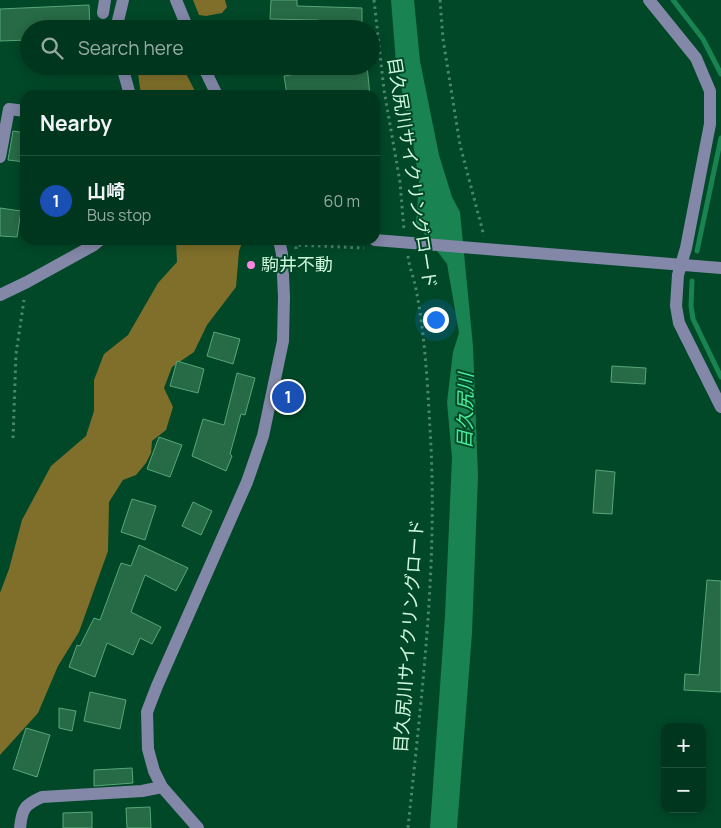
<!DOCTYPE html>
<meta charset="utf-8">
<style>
:root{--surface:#00361e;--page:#0a3e27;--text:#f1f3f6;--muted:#95aba4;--line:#22503c;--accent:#d6ab8b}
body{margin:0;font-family:Manrope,"Noto Sans JP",sans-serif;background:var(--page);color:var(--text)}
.controls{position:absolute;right:15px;bottom:15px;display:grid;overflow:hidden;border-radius:10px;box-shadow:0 2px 12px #0003}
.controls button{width:45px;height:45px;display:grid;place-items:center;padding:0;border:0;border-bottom:1px solid var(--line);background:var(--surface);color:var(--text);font:25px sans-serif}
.you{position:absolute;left:435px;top:319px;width:18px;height:18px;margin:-12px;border:4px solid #fff;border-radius:50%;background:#1a73e8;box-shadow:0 0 0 8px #1a73e833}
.badge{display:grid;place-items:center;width:32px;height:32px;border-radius:50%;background:var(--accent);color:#fff;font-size:16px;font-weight:700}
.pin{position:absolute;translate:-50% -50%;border:2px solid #fff;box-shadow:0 1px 5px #0006}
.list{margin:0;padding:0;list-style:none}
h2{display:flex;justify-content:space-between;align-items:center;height:65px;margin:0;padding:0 20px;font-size:21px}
h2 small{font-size:16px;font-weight:400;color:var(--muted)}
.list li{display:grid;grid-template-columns:32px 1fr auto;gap:15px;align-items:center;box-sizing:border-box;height:90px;padding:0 20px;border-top:1px solid var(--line)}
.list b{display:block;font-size:19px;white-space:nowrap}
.list p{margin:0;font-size:16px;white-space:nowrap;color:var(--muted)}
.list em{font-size:16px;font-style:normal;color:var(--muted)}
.icon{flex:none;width:28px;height:28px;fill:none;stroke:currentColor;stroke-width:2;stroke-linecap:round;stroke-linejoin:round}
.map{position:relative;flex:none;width:721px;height:828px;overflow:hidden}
.search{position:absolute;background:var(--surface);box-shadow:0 2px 12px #0003;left:20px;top:20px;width:360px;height:55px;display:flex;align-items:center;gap:12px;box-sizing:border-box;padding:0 18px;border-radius:28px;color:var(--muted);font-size:19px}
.panel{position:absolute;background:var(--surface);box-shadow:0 2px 12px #0003;left:20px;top:90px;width:360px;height:155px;border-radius:15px}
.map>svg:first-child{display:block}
</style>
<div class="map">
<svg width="721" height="828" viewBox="0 0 721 828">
<rect width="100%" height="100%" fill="#004828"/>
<g fill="#7f6f2a">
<path d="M 193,0 L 225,0 L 227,7 L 222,13 L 206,16 L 199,15 Z"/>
<path d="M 137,66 L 182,66 L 197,95 L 141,95 Z"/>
<path d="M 176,240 L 243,240 L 239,251 L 236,287 L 207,325 L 194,352 L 172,367 L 164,388 L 173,407 L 166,430 L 152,441 L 151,453 L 146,463 L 136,475 L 123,480 L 109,502 L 108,551 L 79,632 L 58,666 L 38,713 L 0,755 L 0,593 L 9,569 L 22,520 L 51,466 L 86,436 L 94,411 L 94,380 L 104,354 L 128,335 L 158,283 L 177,262 Z"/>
</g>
<path fill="#198351" d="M 391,0 L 414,0 L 420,61 L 439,155 L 452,197 L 460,212 L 473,346 L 478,476 L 472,633 L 457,828 L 430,828 L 445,616 L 452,458 L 447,402 L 453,352 L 459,333 L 447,264 L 416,223 L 419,181 L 412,137 L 396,63 Z"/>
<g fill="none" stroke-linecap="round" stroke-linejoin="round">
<g stroke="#198351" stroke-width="5">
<path d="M 673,0 L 703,39 L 721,74"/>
<path d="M 697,251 L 721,138"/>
<path d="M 692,281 L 691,306 L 693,319 L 721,377"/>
</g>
</g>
<g fill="#276b46" stroke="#56a779">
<path d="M 271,0 L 297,0 L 297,6 L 362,8 L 362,24 L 318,23 L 318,20 L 270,19 Z"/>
<path d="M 89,5 L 90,29 L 29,29 L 29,40 L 0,41 L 0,9 Z"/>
<path d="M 302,66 L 367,66 L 370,95 L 287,95 L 284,76 L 303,73 Z"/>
<path d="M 13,131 L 25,133 L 25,162 L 8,160 Z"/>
<path d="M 0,208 L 21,211 L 17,237 L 0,236 Z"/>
<path d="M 214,332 L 240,339 L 233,364 L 207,356 Z"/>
<path d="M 177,361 L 204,369 L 198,393 L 170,386 Z"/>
<path d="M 612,366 L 646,368 L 645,384 L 611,382 Z"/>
<path d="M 237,373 L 255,378 L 245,415 L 241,414 L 230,454 L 232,456 L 226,471 L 192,456 L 203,419 L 224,425 Z"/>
<path d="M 159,437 L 182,445 L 170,477 L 147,469 Z"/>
<path d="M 596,470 L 615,472 L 612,514 L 593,513 Z"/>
<path d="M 132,499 L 156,506 L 145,540 L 121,532 Z"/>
<path d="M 193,502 L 212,511 L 201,535 L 182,526 Z"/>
<path d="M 139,545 L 188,568 L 176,591 L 145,575 L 131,612 L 161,627 L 152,644 L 140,638 L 133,655 L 107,643 L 95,677 L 69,667 L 77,645 L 80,646 L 94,618 L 100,620 L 121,563 L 131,566 Z"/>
<path d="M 707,580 L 721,581 L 721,692 L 684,690 L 685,674 L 699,675 Z"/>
<path d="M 90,692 L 126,700 L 120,729 L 84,721 Z"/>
<path d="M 59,708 L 76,711 L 72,731 L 59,728 Z"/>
<path d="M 26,728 L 50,735 L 37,777 L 13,769 Z"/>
<path d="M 132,768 L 133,783 L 94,786 L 94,770 Z"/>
<path d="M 150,807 L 151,828 L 127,828 L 126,808 Z"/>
<path d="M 92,812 L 92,828 L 63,828 L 63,813 Z"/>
</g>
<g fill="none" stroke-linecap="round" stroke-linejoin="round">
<g stroke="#4b886a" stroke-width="3" stroke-dasharray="2.5 4" stroke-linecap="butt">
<path d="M 374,0 L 384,90 L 400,182 L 404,230"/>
<path d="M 440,0 L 443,39 L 460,145 L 484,236"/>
<path d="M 296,249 L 296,245 L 364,248"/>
<path d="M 408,256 C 409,267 414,278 416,289 C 426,340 428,395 431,447 C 437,574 421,701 408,828"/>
<path d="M 13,438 L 16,354 L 24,300"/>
</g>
<g stroke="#8388a8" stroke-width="12">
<path d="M 176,0 L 188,29"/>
<path d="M 649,0 L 696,58 L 710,91 L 710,124 L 686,248 L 678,275 L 676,306 L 679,323 L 721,407"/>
<path d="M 103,13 L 105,0"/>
<path d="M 116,29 L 123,0"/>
<path d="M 122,66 L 130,95"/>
<path d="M 203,66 L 217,95"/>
<path d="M 0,157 L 9,109 L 25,111"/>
<path d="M 375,240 L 721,268"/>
<path d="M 0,295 L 27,282 L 94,245 L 100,240"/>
<path d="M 20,828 C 22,809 24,805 42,797 L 142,791 L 162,787"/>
<path d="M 198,828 L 162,787 L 154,771 L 148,749 L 147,712 L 157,686 L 247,482 L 263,436 L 283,341 L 284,297 L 282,254 L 279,240"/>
</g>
</g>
<circle fill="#fd86e1" stroke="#004828" stroke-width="2" cx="251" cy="265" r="5"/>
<g text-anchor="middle" stroke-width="4" stroke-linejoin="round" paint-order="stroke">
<g font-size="18" fill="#cff7dd" stroke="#004828">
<text transform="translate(412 173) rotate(81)" y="6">目久尻川サイクリングロード</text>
<text transform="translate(409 636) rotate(-86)" y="6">目久尻川サイクリングロード</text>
</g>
<g font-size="18" fill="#cff7dd" stroke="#004828" text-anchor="start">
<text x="261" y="271">駒井不動</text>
</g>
<g font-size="19" font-style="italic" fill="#46ef9b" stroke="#004828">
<text transform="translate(465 411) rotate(-89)" y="7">目久尻川</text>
</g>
</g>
</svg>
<div class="controls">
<button>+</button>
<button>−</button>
</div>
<div class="you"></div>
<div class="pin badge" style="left:288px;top:397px;background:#1a4fb4">1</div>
<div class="search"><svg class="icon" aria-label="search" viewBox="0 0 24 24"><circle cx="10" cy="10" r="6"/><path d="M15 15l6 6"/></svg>Search here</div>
<section class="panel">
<h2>Nearby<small></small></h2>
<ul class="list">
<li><span class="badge" style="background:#1a4fb4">1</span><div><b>山崎</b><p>Bus stop</p></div><em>60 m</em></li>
</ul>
</section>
</div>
